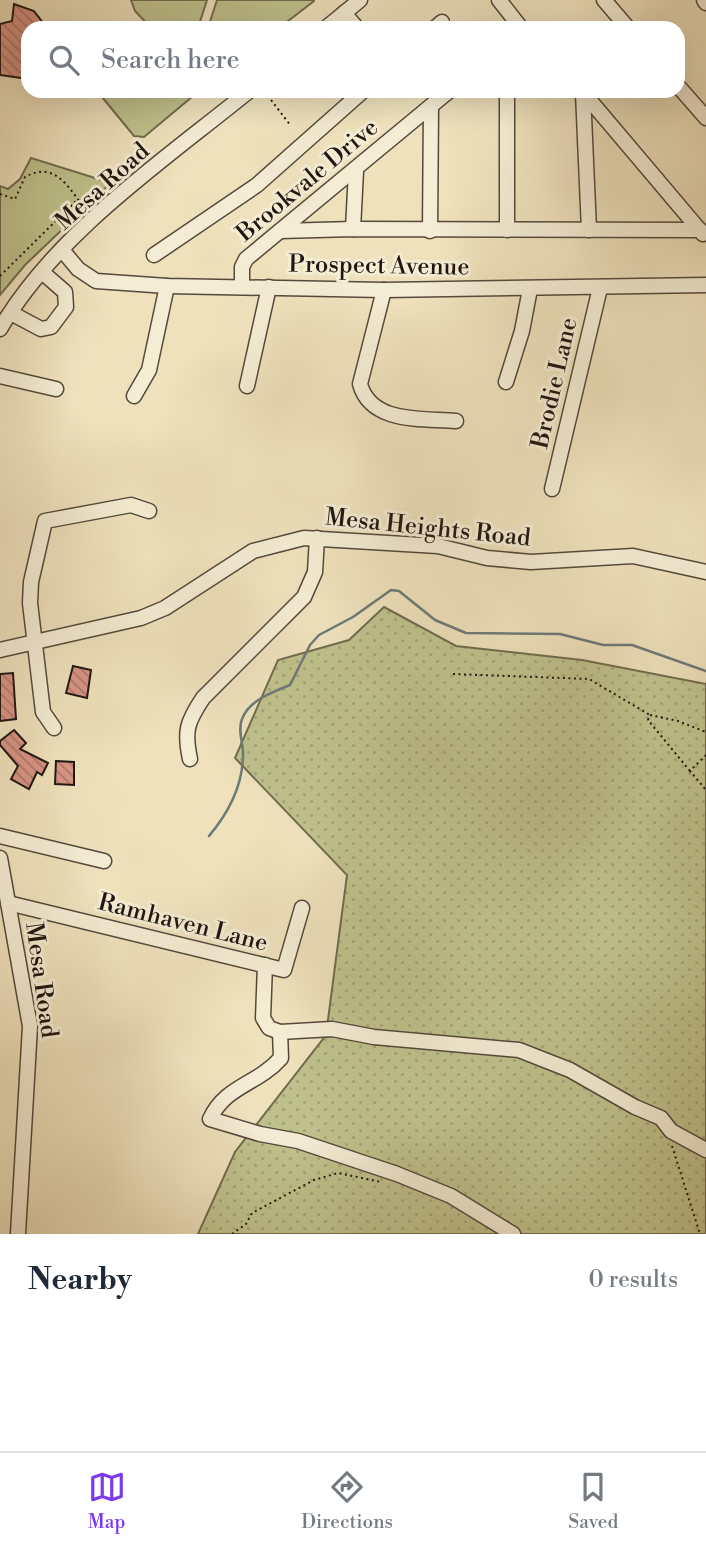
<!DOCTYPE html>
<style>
:root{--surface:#fff;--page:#f2f2f3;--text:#1f2937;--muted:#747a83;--line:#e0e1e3;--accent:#7c3aed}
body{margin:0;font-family:"Libre Bodoni",serif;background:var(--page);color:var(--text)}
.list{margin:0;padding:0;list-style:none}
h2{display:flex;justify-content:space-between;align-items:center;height:91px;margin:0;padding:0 28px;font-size:30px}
h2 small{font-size:23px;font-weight:400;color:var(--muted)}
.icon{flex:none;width:38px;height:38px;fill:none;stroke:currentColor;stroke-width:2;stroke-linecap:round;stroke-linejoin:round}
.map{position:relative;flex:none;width:706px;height:1234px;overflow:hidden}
.search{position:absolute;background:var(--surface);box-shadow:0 7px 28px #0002;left:21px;right:21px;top:21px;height:77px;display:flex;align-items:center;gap:18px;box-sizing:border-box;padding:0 24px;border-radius:21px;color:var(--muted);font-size:26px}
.sheet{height:217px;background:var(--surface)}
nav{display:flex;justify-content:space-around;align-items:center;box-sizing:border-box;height:98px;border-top:2px solid var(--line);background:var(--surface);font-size:19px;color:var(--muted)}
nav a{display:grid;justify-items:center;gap:4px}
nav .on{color:var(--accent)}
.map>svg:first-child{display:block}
</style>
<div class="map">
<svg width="706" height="1234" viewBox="0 0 706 1234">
<defs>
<pattern id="grass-dots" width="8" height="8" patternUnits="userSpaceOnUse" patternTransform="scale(1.75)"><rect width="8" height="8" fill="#bfc18c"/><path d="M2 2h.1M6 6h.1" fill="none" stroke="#a4a578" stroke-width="1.8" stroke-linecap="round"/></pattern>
<pattern id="building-back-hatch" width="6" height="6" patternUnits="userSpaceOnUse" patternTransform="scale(1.75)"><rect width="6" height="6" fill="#d89485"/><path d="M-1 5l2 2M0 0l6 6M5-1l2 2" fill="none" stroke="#af786b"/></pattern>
</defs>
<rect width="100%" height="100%" fill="#eee1bc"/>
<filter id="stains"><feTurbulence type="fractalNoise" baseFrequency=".00286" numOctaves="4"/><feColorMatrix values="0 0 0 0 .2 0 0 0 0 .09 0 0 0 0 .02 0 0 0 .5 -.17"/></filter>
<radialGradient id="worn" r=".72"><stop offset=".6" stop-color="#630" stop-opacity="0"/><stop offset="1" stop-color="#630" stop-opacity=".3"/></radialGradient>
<path fill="url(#grass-dots)" stroke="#706c4e" stroke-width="2" d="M 384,607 L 456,646 L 582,660 L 706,684 L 706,1234 L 198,1234 L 235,1152 L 326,1035 L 347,875 L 235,758 L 278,660 L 349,640 Z"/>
<g fill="#bfc18c" stroke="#706c4e" stroke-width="2">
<path d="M 131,0 L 207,0 L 198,28 L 151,28 L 135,11 Z"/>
<path d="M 217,0 L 314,0 L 314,1 L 279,28 L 208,28 Z"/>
<path d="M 97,91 L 199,91 L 144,137 L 134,136 Z"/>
<path d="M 31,158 L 111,183 L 25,265 L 0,295 L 0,186 L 8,189 L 20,179 Z"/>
</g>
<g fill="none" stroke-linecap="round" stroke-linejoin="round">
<path stroke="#6d7977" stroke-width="2.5" d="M 209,836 C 230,811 244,784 243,751 C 242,741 238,729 242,719 C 249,700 273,692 290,685 L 310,645 L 319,635 L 353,617 L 391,590 L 399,591 L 435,620 L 466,633 L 560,634 L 603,645 L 632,645 L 706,671"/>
</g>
<g fill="url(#building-back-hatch)" stroke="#221611" stroke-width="2">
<path d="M 14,4 L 34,11 L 47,28 L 28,28 L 28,74 L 21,78 L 0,75 L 0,24 L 12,21 Z"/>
<path d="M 73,666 L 91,670 L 87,698 L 66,693 Z"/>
<path d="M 13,673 L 16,719 L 0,721 L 0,674 Z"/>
<path d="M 14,730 L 26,743 L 20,749 L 48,763 L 42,775 L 37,772 L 29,789 L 11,779 L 18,766 L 0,745 L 0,741 Z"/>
<path d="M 56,761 L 74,762 L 74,785 L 55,784 Z"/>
</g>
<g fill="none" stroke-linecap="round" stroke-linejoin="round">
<g stroke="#55493c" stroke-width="17">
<g id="minor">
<path d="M 499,0 L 521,28"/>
<path d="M 604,0 L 628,28"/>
<path d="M 704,0 L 706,3"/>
<path d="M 344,13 L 357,28"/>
<path d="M 326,28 L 360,0"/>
<path d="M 435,28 L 442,22"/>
<path d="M 678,86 L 706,118"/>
<path d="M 582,91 L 703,234"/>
<path d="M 583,93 L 589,230"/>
<path d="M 353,229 L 356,171"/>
<path d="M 507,230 L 507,91"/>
<path d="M 280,231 L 353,229 L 700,230"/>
<path d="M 430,231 L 431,106"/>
<path d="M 63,251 L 78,269 L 96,281 L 167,286 L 384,290 L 706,285"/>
<path d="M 154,255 L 257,185 L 363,91"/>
<path d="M 242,286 L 242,267 L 246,259 L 449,91"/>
<path d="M 384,290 L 360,384 C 371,424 422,418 456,421"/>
<path d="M 11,313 L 41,329 L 51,327 L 66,307 L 65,292 L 42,272"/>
<path d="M 0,329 C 56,233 163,161 249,91"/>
<path d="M 0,376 L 56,389"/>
<path d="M 506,382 L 522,331 L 530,289"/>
<path d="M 247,386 L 269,287"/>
<path d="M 134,396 L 149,370 L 167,286"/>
<path d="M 552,489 L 600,288"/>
<path d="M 0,650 L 141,618 L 165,608 L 253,551 L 304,538 L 438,546 L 487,558 L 531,562 L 633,556 L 706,572"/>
<path d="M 54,728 L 43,712 L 30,603 L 31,582 L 45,521 L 131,505 L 149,511"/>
<path d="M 190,759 C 184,731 187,722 203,698 L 304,597 L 315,572 L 317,538"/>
<path d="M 0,836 L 104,861"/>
<path d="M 0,858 L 30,1026 L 18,1234"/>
<path d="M 8,903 L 284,970 L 302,908"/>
<path d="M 265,965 L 263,1018 L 269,1028 L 280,1032 L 332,1029 L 374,1037 L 519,1050 L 570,1070 L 635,1107 L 661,1118 L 671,1131 L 706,1150"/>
<path d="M 280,1032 L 281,1058 C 257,1085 226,1085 210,1119 L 260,1134 L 298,1141 L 397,1174 L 451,1196 L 513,1234"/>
</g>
</g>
<g stroke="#221611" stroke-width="2" stroke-dasharray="2 3.5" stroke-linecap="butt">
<path d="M 306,91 L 310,96"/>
<path d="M 271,100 L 291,126"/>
<path d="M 0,194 L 15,199 L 25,177 C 55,160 69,188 85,209 L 77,215"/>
<path d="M 0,276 L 77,200"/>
<path d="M 453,674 L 589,679 L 650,715"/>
<path d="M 706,755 L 690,771 L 706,790"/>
<path d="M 690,771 L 648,720 L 650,715 L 678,721 L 706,732"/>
<path d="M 672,1146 L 700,1234"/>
<path d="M 232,1234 L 246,1224 L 252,1213 L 314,1180 L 338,1173 L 381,1182"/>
</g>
<use href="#minor" stroke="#f4ecd3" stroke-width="14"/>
</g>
<g text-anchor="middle" stroke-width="6" stroke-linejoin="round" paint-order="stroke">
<g font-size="24" fill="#221611" stroke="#f4ecd3">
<text transform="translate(307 180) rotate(-40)" y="8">Brookvale Drive</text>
<text transform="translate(102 186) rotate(-42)" y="8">Mesa Road</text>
<text transform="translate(379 265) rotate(1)" y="8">Prospect Avenue</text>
<text transform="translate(554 383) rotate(-77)" y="8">Brodie Lane</text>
<text transform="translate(428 527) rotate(6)" y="8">Mesa Heights Road</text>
<text transform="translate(183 922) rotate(14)" y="8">Ramhaven Lane</text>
<text transform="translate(42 980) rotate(82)" y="8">Mesa Road</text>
</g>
</g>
<rect width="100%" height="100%" filter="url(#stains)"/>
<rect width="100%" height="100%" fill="url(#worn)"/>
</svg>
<div class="search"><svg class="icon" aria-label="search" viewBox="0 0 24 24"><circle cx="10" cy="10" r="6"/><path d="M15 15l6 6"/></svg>Search here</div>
</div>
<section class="sheet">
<h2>Nearby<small>0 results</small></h2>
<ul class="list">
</ul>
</section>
<nav>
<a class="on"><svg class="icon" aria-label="map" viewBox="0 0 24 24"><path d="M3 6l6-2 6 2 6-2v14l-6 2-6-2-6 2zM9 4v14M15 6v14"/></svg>Map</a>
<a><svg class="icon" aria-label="directions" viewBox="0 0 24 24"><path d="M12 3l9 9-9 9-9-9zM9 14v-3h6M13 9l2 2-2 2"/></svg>Directions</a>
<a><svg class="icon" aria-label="saved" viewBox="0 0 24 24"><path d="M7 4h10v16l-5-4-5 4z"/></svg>Saved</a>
</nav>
